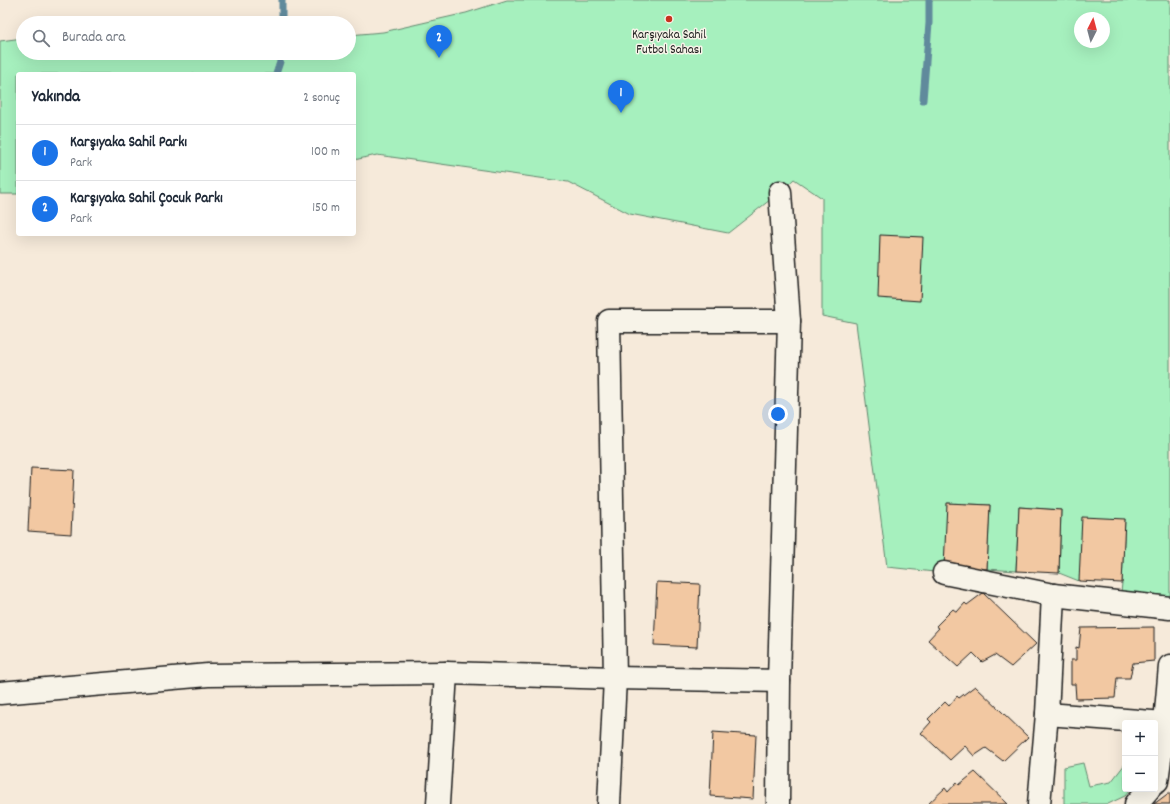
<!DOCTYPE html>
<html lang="tr">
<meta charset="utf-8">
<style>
:root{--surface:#fff;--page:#f6f6f7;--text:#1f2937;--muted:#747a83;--line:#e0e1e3;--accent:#1a73e8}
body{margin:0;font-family:Dekko,sans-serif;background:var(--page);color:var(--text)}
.controls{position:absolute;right:12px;bottom:12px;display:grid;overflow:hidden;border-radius:4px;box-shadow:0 4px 16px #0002}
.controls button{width:36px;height:36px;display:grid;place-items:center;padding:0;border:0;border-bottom:1px solid var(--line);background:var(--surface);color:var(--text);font:20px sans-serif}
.compass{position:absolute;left:1074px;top:12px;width:36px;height:36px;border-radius:50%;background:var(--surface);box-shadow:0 4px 16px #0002;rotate:6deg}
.you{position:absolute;left:778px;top:414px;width:14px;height:14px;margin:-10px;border:3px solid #fff;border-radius:50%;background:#1a73e8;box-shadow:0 0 0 6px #1a73e833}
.badge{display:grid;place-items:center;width:26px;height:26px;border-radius:50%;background:var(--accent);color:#fff;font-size:13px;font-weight:700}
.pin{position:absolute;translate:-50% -33px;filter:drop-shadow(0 1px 2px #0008)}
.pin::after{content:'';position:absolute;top:21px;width:14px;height:12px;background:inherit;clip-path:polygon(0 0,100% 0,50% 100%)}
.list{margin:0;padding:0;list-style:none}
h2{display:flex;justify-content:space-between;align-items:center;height:52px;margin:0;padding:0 16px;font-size:17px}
h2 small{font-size:13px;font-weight:400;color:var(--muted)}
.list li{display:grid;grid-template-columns:26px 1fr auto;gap:12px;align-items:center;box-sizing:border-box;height:56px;padding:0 16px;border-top:1px solid var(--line)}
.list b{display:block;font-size:15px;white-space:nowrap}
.list p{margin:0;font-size:13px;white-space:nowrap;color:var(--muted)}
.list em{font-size:13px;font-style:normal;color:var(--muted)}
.icon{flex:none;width:22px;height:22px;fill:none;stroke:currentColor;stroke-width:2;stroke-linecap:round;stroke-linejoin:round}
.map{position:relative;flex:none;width:1170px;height:804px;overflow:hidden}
.search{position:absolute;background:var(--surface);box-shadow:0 4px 16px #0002;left:16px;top:16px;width:340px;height:44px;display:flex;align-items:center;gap:10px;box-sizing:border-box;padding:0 14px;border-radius:22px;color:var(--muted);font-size:15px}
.panel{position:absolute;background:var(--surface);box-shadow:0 4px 16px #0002;left:16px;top:72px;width:340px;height:164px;border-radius:4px}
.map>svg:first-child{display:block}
</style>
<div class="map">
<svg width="1170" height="804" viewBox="0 0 1170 804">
<rect width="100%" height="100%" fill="#f6eada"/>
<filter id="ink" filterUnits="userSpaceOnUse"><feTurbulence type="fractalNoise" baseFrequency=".025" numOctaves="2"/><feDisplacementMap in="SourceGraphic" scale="8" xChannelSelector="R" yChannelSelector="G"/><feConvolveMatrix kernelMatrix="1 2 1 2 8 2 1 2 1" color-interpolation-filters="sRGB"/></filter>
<g filter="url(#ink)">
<g fill="#a6f0be" stroke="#61866d" fill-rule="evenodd">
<path d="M 507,0 L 1170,0 L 1170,608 L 1120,602 L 1122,583 L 1125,519 L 1079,581 L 1059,573 L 1061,510 L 1019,507 L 1016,571 L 987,569 L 990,505 L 948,503 L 944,573 L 887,567 L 856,323 L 822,316 L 822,198 L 794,179 L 780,192 L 728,233 L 630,214 L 568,182 L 377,155 L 354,160 L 354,74 L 18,74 L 18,194 L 0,194 L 0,41 L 23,38 L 23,53 L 349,53 L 349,35 L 383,32 L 466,13 ZM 1080,18 L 1104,18 L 1104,42 L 1080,42 Z"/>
<path d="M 1083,763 L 1089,786 L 1111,782 L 1125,764 L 1125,789 L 1131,789 L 1125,796 L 1108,804 L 1064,804 L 1064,767 Z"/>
</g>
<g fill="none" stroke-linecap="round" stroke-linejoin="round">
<g stroke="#618a9c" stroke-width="7">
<path d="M 282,0 L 282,23"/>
<path d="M 276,74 L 280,62"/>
<path d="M 923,100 L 929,23 L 929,0"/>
</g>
</g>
<g fill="#f2c8a2" stroke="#1c1c1c">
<path d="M 880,235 L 923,237 L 920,301 L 878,298 Z"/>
<path d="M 31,468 L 74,470 L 71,534 L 28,531 Z"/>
<path d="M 947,503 L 990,505 L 987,569 L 944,567 Z"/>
<path d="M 1019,507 L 1061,510 L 1059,573 L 1016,571 Z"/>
<path d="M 1082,517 L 1125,519 L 1122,583 L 1079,581 Z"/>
<path d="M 657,582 L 700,584 L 697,647 L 654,645 Z"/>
<path d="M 983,593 L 1036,644 L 1011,667 L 995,655 L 982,662 L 973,653 L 958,667 L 928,640 L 939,628 L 936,626 L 953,609 L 957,612 L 965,603 L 967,605 Z"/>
<path d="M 1154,627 L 1154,661 L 1133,663 L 1130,678 L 1117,678 L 1115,698 L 1076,699 L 1075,684 L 1071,684 L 1071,660 L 1076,660 L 1076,647 L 1079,648 L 1081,628 Z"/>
<path d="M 975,686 L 1028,737 L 1003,761 L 986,748 L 974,756 L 965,746 L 950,760 L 921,733 L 931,722 L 928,719 L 945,702 L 949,706 L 957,696 L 959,698 Z"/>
<path d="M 713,732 L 756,735 L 753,799 L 710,796 Z"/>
<path d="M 975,772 L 1008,804 L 928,804 L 945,788 L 948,792 L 957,782 L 959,785 Z"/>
<path d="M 1170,792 L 1170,804 L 1149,804 L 1152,801 L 1154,804 Z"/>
</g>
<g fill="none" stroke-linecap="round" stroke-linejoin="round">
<g stroke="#1c1c1c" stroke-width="25">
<g id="minor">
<path d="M 944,573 L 1053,595 L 1170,608"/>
<path d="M 0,693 L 208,675 L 446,673 L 615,678 L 779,681"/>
<path d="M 1047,714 L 1165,723"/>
<path d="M 1155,782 L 1157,781 L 1165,723 L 1170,666"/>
<path d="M 438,804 L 446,673"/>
<path d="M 609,804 L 615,678 L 609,321 L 789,321"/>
<path d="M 778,804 L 779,681 L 789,321 L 780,192"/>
<path d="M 1039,804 L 1047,714 L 1053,595"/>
<path d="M 1136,804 L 1149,789"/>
</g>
</g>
<use href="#minor" stroke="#f7f3e8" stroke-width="22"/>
</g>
</g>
<circle fill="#c8321e" stroke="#f7f3e8" stroke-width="1.5" cx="669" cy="19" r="4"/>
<g text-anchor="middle" stroke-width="3" stroke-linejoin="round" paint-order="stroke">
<g font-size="13" fill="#1c1c1c" stroke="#f7f3e8">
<text x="669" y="38">Karşıyaka Sahil<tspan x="669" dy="15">Futbol Sahası</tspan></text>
</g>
</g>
</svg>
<div class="controls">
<button>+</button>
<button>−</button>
</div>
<svg class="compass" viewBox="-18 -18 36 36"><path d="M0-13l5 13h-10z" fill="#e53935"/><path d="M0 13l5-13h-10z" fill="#747a83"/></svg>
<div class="you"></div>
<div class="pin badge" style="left:621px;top:113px">1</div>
<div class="pin badge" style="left:439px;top:58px">2</div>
<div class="search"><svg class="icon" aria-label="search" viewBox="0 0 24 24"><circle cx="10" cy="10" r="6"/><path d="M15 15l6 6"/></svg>Burada ara</div>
<section class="panel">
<h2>Yakında<small>2 sonuç</small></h2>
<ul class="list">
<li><span class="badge">1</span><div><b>Karşıyaka Sahil Parkı</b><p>Park</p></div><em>100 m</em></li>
<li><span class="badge">2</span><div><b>Karşıyaka Sahil Çocuk Parkı</b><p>Park</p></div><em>150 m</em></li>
</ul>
</section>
</div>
